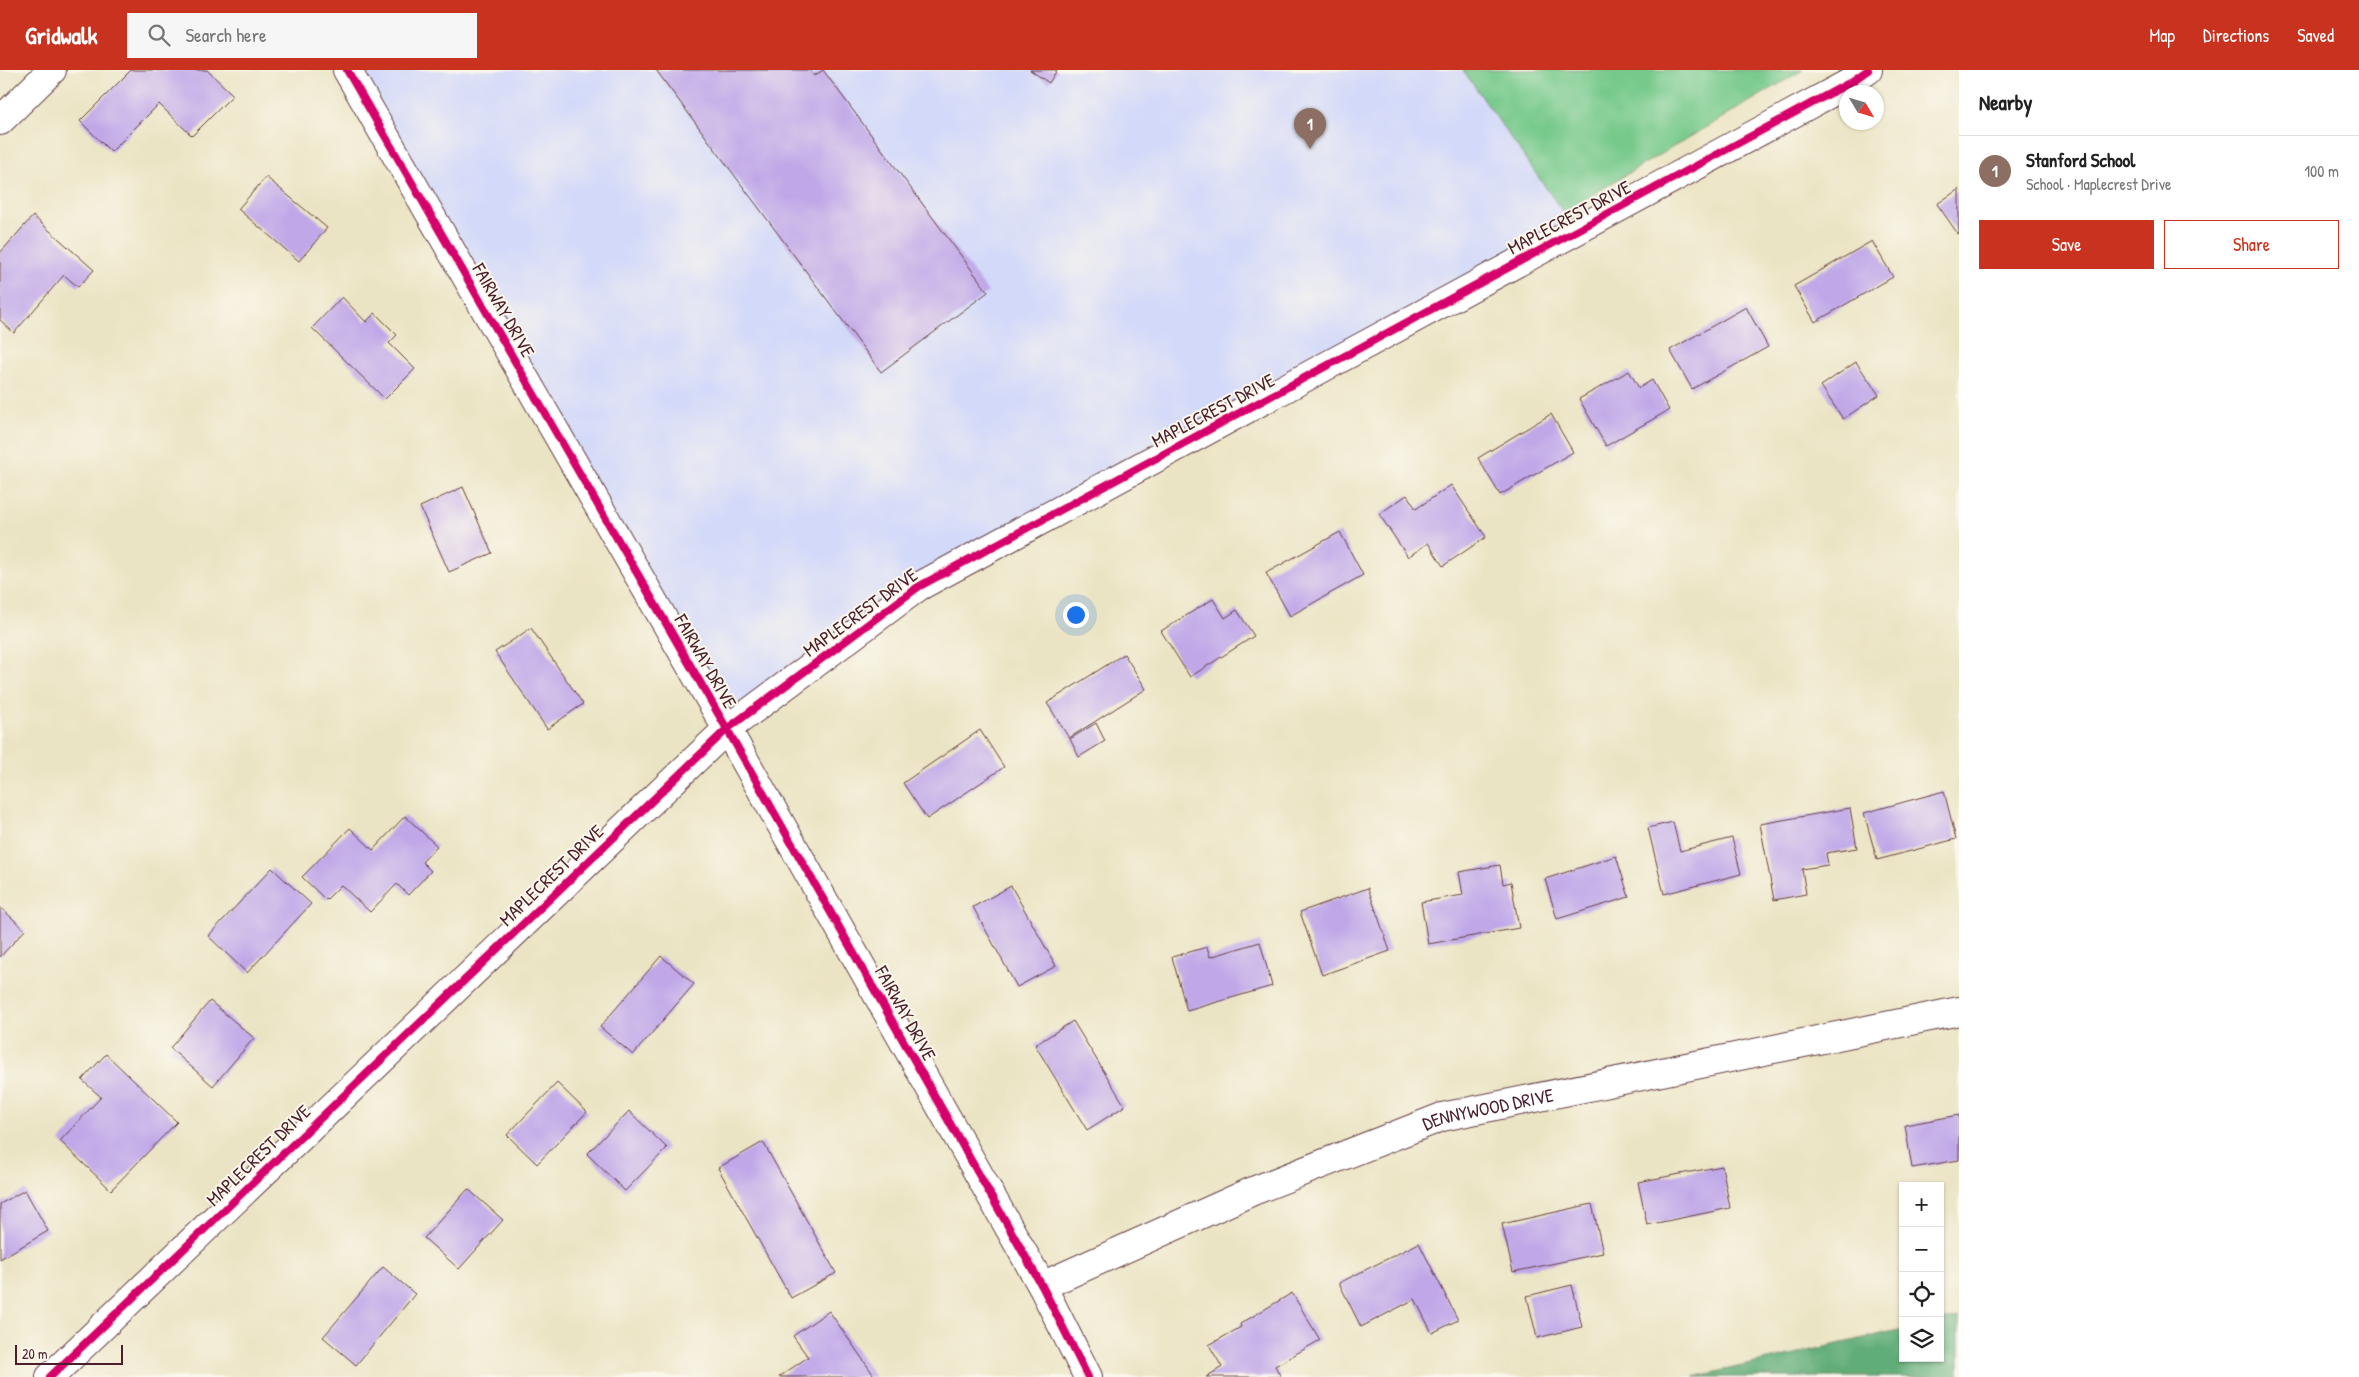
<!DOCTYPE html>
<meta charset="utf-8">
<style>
:root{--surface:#fff;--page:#f6f6f6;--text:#222;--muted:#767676;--line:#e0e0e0;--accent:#c8321e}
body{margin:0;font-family:"Patrick Hand",sans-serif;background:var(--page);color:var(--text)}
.controls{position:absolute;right:15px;bottom:15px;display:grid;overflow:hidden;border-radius:0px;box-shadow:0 1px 4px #0004}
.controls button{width:45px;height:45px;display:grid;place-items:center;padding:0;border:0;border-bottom:1px solid var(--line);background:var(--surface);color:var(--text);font:25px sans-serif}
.compass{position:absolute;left:1839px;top:15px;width:45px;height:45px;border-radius:50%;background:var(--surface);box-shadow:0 1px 4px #0004;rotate:128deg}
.scale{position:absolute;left:15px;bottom:12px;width:108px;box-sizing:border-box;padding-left:5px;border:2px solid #4a1f2b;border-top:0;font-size:14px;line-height:18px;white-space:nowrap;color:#4a1f2b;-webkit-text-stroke:4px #fbf7ec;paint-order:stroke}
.you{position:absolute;left:1075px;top:544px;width:18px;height:18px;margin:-12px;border:4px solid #fff;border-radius:50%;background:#1a73e8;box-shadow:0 0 0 8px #1a73e833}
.badge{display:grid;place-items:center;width:32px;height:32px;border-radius:50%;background:var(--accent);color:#fff;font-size:16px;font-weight:700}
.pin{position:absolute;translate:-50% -41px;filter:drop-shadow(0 1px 2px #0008)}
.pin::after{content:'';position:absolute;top:26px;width:18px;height:15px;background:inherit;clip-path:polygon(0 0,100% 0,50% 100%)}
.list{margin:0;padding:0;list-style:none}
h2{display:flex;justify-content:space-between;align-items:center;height:65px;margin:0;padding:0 20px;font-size:21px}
h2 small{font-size:16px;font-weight:400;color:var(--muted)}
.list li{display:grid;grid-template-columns:32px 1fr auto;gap:15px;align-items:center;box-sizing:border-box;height:70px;padding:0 20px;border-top:1px solid var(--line)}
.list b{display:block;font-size:19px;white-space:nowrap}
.list p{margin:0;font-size:16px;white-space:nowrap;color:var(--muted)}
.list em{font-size:16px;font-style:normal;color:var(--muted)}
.actions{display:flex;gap:10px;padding:15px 20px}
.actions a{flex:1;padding:11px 0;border:1px solid var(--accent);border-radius:0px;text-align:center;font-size:18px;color:var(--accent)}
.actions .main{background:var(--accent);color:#fff}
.icon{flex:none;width:28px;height:28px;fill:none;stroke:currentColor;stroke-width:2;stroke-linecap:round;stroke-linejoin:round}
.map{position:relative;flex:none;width:1959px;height:1307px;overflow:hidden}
header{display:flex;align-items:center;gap:30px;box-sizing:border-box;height:70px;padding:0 25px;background:var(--accent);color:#fff}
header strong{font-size:24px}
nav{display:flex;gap:28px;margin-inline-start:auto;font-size:18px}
.search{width:350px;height:45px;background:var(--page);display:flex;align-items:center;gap:12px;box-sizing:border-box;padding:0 18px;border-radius:0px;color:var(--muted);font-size:19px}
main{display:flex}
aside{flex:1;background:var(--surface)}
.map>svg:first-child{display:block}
</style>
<header>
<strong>Gridwalk</strong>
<div class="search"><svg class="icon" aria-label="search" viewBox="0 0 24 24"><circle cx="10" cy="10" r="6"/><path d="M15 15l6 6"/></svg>Search here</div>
<nav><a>Map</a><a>Directions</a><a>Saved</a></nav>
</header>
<main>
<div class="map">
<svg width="1959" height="1307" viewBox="0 0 1959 1307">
<rect width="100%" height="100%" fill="#fbf7ec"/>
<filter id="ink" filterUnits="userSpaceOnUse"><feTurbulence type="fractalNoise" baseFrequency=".02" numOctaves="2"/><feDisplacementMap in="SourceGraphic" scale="10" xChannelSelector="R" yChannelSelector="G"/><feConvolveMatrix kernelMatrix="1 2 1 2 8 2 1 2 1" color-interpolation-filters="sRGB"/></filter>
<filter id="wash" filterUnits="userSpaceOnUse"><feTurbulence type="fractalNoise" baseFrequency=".0096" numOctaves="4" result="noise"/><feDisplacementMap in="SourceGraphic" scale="20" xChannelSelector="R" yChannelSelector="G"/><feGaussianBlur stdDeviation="1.12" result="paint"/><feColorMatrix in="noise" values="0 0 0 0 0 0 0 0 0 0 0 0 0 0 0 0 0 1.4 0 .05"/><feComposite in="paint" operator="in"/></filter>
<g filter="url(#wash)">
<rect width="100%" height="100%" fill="#ebe4c4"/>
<path fill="#d3d9f9" d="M 347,0 L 1463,0 L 1576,161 L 918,517 L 727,659 Z"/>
<path fill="#76c98b" stroke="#60745b" d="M 1463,0 L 1803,0 L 1563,142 Z"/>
<path fill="#60ad77" stroke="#556651" d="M 1959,1247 L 1959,1307 L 1694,1307 L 1903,1259 L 1903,1288 L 1940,1288 L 1940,1251 Z"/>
<g id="blocks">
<g fill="#bfa7e8">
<path d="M 131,0 L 207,0 L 233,25 L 192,66 L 159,34 L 111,82 L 80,51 Z"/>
<path d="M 656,0 L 810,0 L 814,6 L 823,0 L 988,222 L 881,302 Z"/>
<path d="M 1030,0 L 1057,0 L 1049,13 Z"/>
<path d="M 266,107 L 327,158 L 299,191 L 238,139 Z"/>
<path d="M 1959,119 L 1959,163 L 1958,164 L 1937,134 Z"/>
<path d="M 33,146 L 94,200 L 78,217 L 64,205 L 14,263 L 0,250 L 0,183 Z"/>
<path d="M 1872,171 L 1893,207 L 1815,252 L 1794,216 Z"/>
<path d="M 342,227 L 366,252 L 375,243 L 397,265 L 389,273 L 415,299 L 385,329 L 312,258 Z"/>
<path d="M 1746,237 L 1768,277 L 1692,319 L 1670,280 Z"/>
<path d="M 1856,292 L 1879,325 L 1843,349 L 1821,316 Z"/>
<path d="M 1629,301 L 1639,318 L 1652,310 L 1669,340 L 1606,376 L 1579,329 Z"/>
<path d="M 1551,344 L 1573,382 L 1500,425 L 1478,388 Z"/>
<path d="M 1451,415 L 1486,467 L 1443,496 L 1428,473 L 1408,487 L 1379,444 L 1407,425 L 1416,439 Z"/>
<path d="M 463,417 L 492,483 L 449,502 L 420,437 Z"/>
<path d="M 1340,462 L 1363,505 L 1290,546 L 1266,503 Z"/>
<path d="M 1213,529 L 1225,548 L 1237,540 L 1254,566 L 1190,607 L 1161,561 Z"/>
<path d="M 531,558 L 583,634 L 547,659 L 495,582 Z"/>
<path d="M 1124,584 L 1146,619 L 1069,668 L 1047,633 Z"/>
<path d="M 1096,653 L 1105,671 L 1079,687 L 1070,669 Z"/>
<path d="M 980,660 L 1004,697 L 927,749 L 903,713 Z"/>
<path d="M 1944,721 L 1956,769 L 1877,790 L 1864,743 Z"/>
<path d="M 1850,738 L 1857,778 L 1826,783 L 1828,795 L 1802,799 L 1806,824 L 1774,830 L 1760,754 Z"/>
<path d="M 405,746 L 437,776 L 422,792 L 431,801 L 408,825 L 397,814 L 370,842 L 341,815 L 326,830 L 302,807 L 350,758 L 373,780 Z"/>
<path d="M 1673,752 L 1680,781 L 1732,768 L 1741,804 L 1664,824 L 1648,758 Z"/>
<path d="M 1616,786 L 1629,827 L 1557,849 L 1545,809 Z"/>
<path d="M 1500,795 L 1503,814 L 1511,812 L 1519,858 L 1428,874 L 1421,832 L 1463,825 L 1459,802 Z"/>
<path d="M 272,798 L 311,834 L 247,903 L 208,866 Z"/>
<path d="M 1011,816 L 1056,896 L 1017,917 L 973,837 Z"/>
<path d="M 1368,818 L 1390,881 L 1322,905 L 1300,842 Z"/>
<path d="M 0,837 L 25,860 L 0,887 Z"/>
<path d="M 1260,872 L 1272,916 L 1187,941 L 1172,887 L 1207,877 L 1210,887 Z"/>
<path d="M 661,886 L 694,914 L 633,985 L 600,957 Z"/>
<path d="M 210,931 L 254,968 L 213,1016 L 170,978 Z"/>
<path d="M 1073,951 L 1125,1036 L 1087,1060 L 1035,975 Z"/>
<path d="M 106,984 L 177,1052 L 111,1120 L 60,1071 L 101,1027 L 82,1010 Z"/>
<path d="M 557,1013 L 587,1042 L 537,1094 L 507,1065 Z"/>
<path d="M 629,1041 L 667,1078 L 625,1121 L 587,1084 Z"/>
<path d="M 1959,1045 L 1959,1090 L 1912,1098 L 1905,1055 Z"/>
<path d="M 763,1072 L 836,1203 L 791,1228 L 718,1098 Z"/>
<path d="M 1722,1096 L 1730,1138 L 1647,1155 L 1638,1112 Z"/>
<path d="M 468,1119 L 503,1150 L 459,1199 L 424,1168 Z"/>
<path d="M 25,1120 L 48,1161 L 0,1189 L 0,1134 Z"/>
<path d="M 1592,1134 L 1603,1183 L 1513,1202 L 1502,1154 Z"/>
<path d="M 1419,1173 L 1458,1250 L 1432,1263 L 1415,1229 L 1361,1257 L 1339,1213 Z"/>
<path d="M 383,1197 L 415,1224 L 356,1295 L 323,1267 Z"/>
<path d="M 1572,1215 L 1582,1257 L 1537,1268 L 1527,1226 Z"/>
<path d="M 1292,1223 L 1320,1270 L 1275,1296 L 1281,1307 L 1206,1307 L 1222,1297 L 1209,1275 L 1241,1257 L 1240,1254 Z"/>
<path d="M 829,1241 L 875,1307 L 779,1307 L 808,1287 L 793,1266 Z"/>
</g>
</g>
</g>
<g filter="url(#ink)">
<use href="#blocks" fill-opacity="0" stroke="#623d42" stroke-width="1"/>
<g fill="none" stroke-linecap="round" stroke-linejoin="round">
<g stroke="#623d42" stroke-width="30">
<g id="minor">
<path d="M 347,0 L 727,659 L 1042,1216 L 1088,1307"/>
<path d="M 0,51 L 52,0"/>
<path id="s1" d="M 1042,1216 L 1253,1121 L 1442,1047 L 1959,941"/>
<path d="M 50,1307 L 727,659 L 918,517 L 1851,12 L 1868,0"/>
</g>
</g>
<use href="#minor" stroke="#fff" stroke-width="28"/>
<g stroke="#fbf7ec" stroke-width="11">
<g id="cycleway">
<path d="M 347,0 L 727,659 L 1042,1216 L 1088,1307"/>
<path d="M 50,1307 L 727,659 L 918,517 L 1851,12 L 1868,0"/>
</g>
</g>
<use href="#cycleway" stroke="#d6006c" stroke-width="8"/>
</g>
</g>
<g text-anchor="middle" stroke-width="4" stroke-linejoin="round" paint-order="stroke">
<g font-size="19" fill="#4a1f2b" stroke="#fbf7ec">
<text transform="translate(1569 147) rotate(-28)" y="7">MAPLECREST DRIVE</text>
<text transform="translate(504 240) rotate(60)" y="7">FAIRWAY DRIVE</text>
<text transform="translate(1213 340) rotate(-28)" y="7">MAPLECREST DRIVE</text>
<text transform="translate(860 542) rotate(-36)" y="7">MAPLECREST DRIVE</text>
<text transform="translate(706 591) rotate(60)" y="7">FAIRWAY DRIVE</text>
<text transform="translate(551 805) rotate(-44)" y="7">MAPLECREST DRIVE</text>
<text transform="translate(906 943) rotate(61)" y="7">FAIRWAY DRIVE</text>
<text dy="7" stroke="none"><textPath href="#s1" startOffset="481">DENNYWOOD DRIVE</textPath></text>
<text transform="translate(258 1085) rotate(-44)" y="7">MAPLECREST DRIVE</text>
</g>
</g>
</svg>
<div class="controls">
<button>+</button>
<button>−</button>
<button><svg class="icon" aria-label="locate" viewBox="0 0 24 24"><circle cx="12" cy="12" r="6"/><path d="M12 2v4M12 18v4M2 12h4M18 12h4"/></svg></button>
<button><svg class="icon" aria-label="layers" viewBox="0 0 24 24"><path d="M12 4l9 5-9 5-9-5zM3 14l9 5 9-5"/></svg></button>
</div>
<svg class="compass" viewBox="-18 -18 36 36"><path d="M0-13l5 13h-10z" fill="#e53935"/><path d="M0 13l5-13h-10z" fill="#767676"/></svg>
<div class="scale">20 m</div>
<div class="you"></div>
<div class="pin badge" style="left:1310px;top:79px;background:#8d6e63">1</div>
</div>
<aside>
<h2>Nearby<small></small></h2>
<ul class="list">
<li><span class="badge" style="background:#8d6e63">1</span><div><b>Stanford School</b><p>School · Maplecrest Drive</p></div><em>100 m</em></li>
</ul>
<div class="actions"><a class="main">Save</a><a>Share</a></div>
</aside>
</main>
